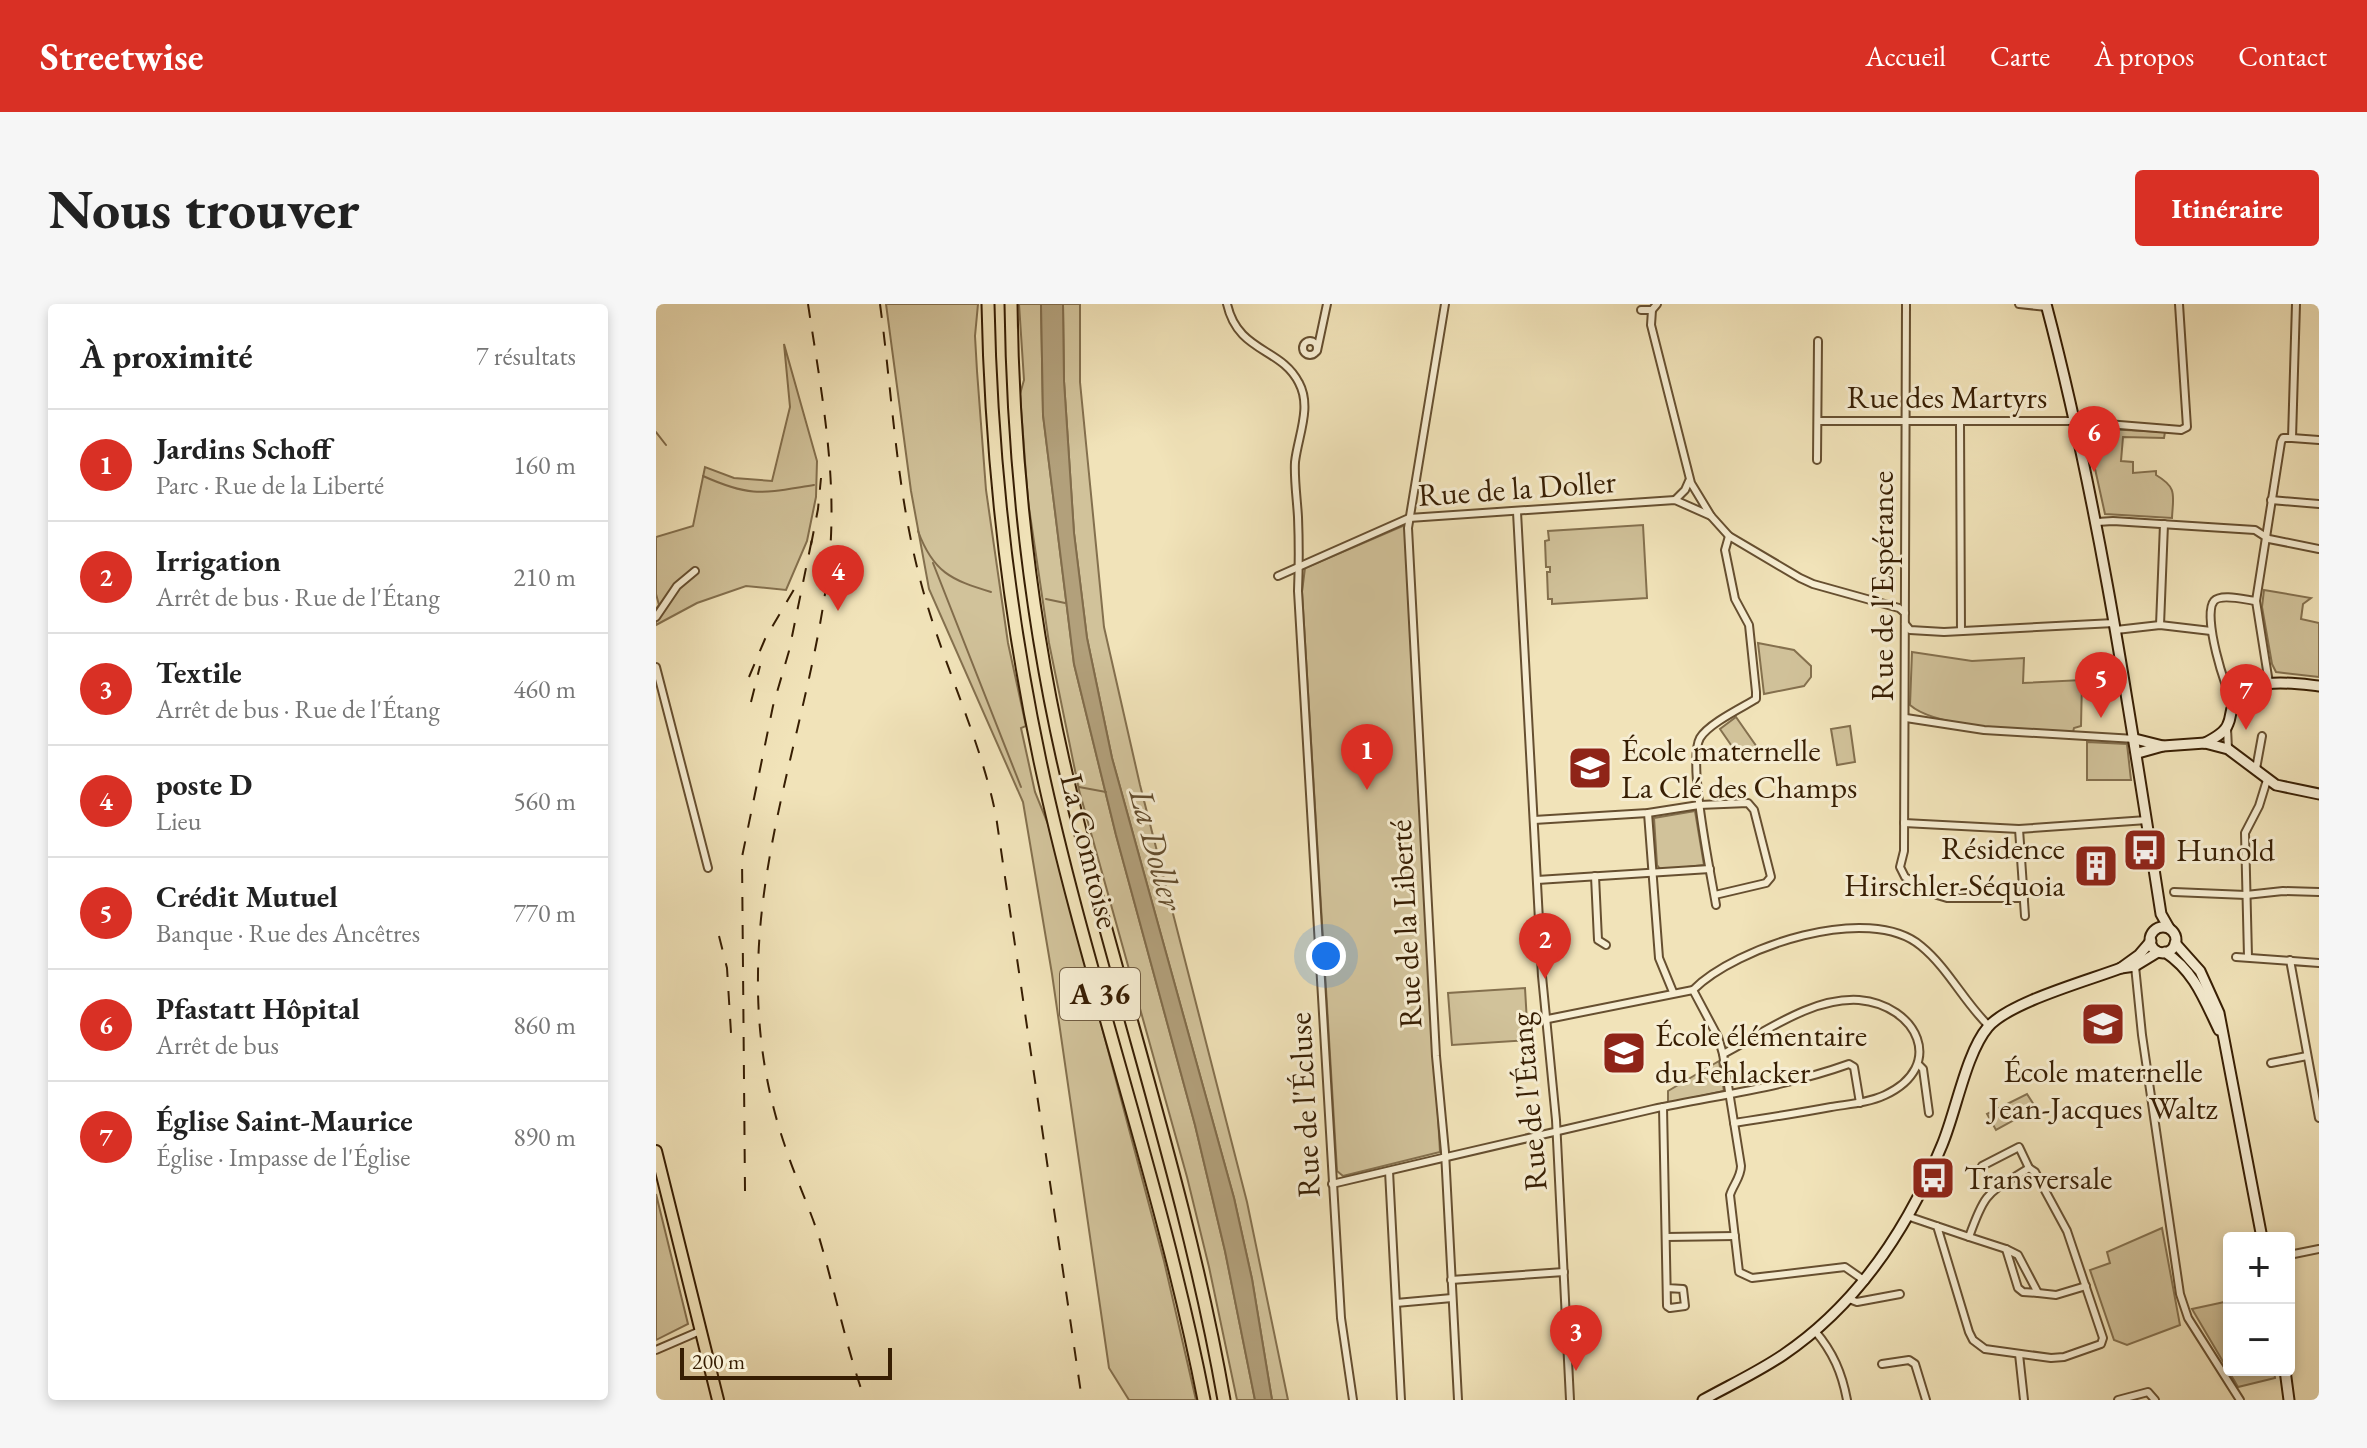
<!DOCTYPE html>
<html lang="fr">
<meta charset="utf-8">
<style>
:root{--surface:#fff;--page:#f6f6f6;--text:#222;--muted:#767676;--line:#e0e0e0;--accent:#d93025}
body{margin:0;font-family:"EB Garamond",serif;background:var(--page);color:var(--text)}
.controls{position:absolute;right:24px;bottom:24px;display:grid;overflow:hidden;border-radius:8px;box-shadow:0 4px 12px #0003}
.controls button{width:72px;height:72px;display:grid;place-items:center;padding:0;border:0;border-bottom:2px solid var(--line);background:var(--surface);color:var(--text);font:40px sans-serif}
.scale{position:absolute;left:24px;bottom:20px;width:212px;box-sizing:border-box;padding-left:8px;border:4px solid #371e03;border-top:0;font-size:22px;line-height:28px;white-space:nowrap;color:#371e03;-webkit-text-stroke:6px #f6edd2;paint-order:stroke}
.you{position:absolute;left:670px;top:652px;width:28px;height:28px;margin:-20px;border:6px solid #fff;border-radius:50%;background:#1a73e8;box-shadow:0 0 0 12px #1a73e833}
.badge{display:grid;place-items:center;width:52px;height:52px;border-radius:50%;background:var(--accent);color:#fff;font-size:26px;font-weight:700}
.pin{position:absolute;translate:-50% -66px;filter:drop-shadow(0 2px 4px #0008)}
.pin::after{content:'';position:absolute;top:42px;width:28px;height:24px;background:inherit;clip-path:polygon(0 0,100% 0,50% 100%)}
.list{margin:0;padding:0;list-style:none}
h2{display:flex;justify-content:space-between;align-items:center;height:104px;margin:0;padding:0 32px;font-size:34px}
h2 small{font-size:26px;font-weight:400;color:var(--muted)}
.list li{display:grid;grid-template-columns:52px 1fr auto;gap:24px;align-items:center;box-sizing:border-box;height:112px;padding:0 32px;border-top:2px solid var(--line)}
.list b{display:block;font-size:30px;white-space:nowrap}
.list p{margin:0;font-size:26px;white-space:nowrap;color:var(--muted)}
.list em{font-size:26px;font-style:normal;color:var(--muted)}
.map{position:relative;flex:none;width:1663px;height:1096px;overflow:hidden;border-radius:8px}
header{display:flex;align-items:center;gap:48px;box-sizing:border-box;height:112px;padding:0 40px;background:var(--accent);color:#fff}
header strong{font-size:38px}
nav{display:flex;gap:44px;margin-inline-start:auto;font-size:28px}
.intro{display:flex;align-items:center;justify-content:space-between;box-sizing:border-box;height:192px;padding:0 48px}
h1{margin:0;font-size:56px}
.button{padding:20px 36px;border-radius:8px;background:var(--accent);color:#fff;font-size:28px;font-weight:700}
main{display:flex;gap:48px;padding:0 48px}
aside{flex:1;background:var(--surface);border-radius:8px;box-shadow:0 4px 12px #0003}
.map>svg:first-child{display:block}
</style>
<header>
<strong>Streetwise</strong>
<nav><a>Accueil</a><a>Carte</a><a>À propos</a><a>Contact</a></nav>
</header>
<div class="intro"><h1>Nous trouver</h1><a class="button">Itinéraire</a></div>
<main>
<aside>
<h2>À proximité<small>7 résultats</small></h2>
<ul class="list">
<li><span class="badge">1</span><div><b>Jardins Schoff</b><p>Parc · Rue de la Liberté</p></div><em>160 m</em></li>
<li><span class="badge">2</span><div><b>Irrigation</b><p>Arrêt de bus · Rue de l'Étang</p></div><em>210 m</em></li>
<li><span class="badge">3</span><div><b>Textile</b><p>Arrêt de bus · Rue de l'Étang</p></div><em>460 m</em></li>
<li><span class="badge">4</span><div><b>poste D</b><p>Lieu</p></div><em>560 m</em></li>
<li><span class="badge">5</span><div><b>Crédit Mutuel</b><p>Banque · Rue des Ancêtres</p></div><em>770 m</em></li>
<li><span class="badge">6</span><div><b>Pfastatt Hôpital</b><p>Arrêt de bus</p></div><em>860 m</em></li>
<li><span class="badge">7</span><div><b>Église Saint-Maurice</b><p>Église · Impasse de l'Église</p></div><em>890 m</em></li>
</ul>
</aside>
<div class="map">
<svg width="1663" height="1096" viewBox="0 0 1663 1096">
<rect width="100%" height="100%" fill="#f1e3b9"/>
<filter id="stains"><feTurbulence type="fractalNoise" baseFrequency=".0025" numOctaves="4"/><feColorMatrix values="0 0 0 0 .2 0 0 0 0 .09 0 0 0 0 .02 0 0 0 .5 -.17"/></filter>
<radialGradient id="worn" r=".72"><stop offset=".6" stop-color="#630" stop-opacity="0"/><stop offset="1" stop-color="#630" stop-opacity=".3"/></radialGradient>
<g fill="#d1c29a" stroke="#84704e" stroke-width="2">
<path d="M 230,0 L 322,0 L 319,32 L 321,67 L 330,186 L 352,339 L 370,422 L 365,424 L 379,488 L 392,520 L 508,957 L 540,1096 L 473,1096 L 453,1064 L 396,670 L 367,498 L 273,285 L 255,187 Z"/>
<path d="M 363,0 L 385,0 L 387,111 L 418,360 L 460,531 L 539,821 L 569,947 L 599,1096 L 581,1096 L 553,963 L 531,873 L 423,486 L 393,339 L 372,197 L 364,90 L 368,76 Z"/>
<path d="M 407,0 L 424,0 L 424,78 L 448,323 L 484,481 L 591,898 L 632,1096 L 616,1096 L 596,975 L 578,894 L 456,454 L 431,334 L 418,229 L 408,77 Z"/>
<path d="M 128,40 L 161,157 L 160,193 L 151,237 L 130,286 L 90,282 L 41,299 L 0,321 L 0,305 L 3,301 L 0,290 L 0,233 L 37,222 L 49,163 L 78,174 L 116,177 L 134,103 Z"/>
<path d="M 1430,124 L 1509,128 L 1508,134 L 1467,133 L 1465,157 L 1477,158 L 1477,169 L 1500,167 L 1500,171 C 1522,184 1517,191 1516,214 L 1449,210 Z"/>
<path d="M 749,221 L 784,848 L 687,872 L 681,867 L 646,288 L 649,264 Z"/>
<path d="M 987,221 L 991,294 L 896,300 L 896,295 L 892,295 L 891,268 L 894,268 L 894,263 L 890,263 L 889,237 L 893,236 L 892,227 Z"/>
<path d="M 1608,286 L 1655,294 L 1647,300 L 1645,315 L 1663,319 L 1663,373 L 1620,368 L 1616,360 L 1606,303 Z"/>
<path d="M 1102,339 L 1138,346 L 1155,362 L 1155,373 L 1148,382 L 1108,390 Z"/>
<path d="M 1256,348 L 1316,357 L 1368,354 L 1367,379 L 1426,376 L 1425,422 L 1418,424 L 1417,428 C 1379,426 1282,426 1254,401 Z"/>
<path d="M 1080,413 L 1103,446 L 1086,457 L 1064,425 Z"/>
<path d="M 1194,422 L 1199,458 L 1181,461 L 1175,425 Z"/>
<path d="M 1431,438 L 1471,440 L 1475,476 L 1431,476 Z"/>
<path d="M 1039,507 L 1048,561 L 1005,566 L 1001,561 L 998,514 Z"/>
<path d="M 869,684 L 872,736 L 796,741 L 792,689 Z"/>
<path d="M 1063,757 L 1068,787 L 1012,799 L 1012,787 Z"/>
<path d="M 1371,790 L 1380,804 L 1340,826 L 1331,810 Z"/>
<path d="M 0,890 L 32,1020 L 0,1036 Z"/>
<path d="M 1506,924 L 1524,1021 L 1471,1041 L 1458,1036 L 1434,966 L 1454,959 L 1451,948 Z"/>
<path d="M 1573,997 L 1573,1066 L 1618,1066 L 1619,1074 L 1582,1083 L 1536,1005 Z"/>
</g>
<path fill="#b2a07b" stroke="#816c4b" stroke-width="2" d="M 385,0 L 407,0 L 408,77 L 418,229 L 431,334 L 456,454 L 578,894 L 596,975 L 616,1096 L 599,1096 L 569,947 L 539,821 L 460,531 L 418,360 L 387,111 Z"/>
<g fill="none" stroke-linecap="round" stroke-linejoin="round">
<g stroke="#816c4b" stroke-width="2">
<path d="M 0,128 L 10,141"/>
<path d="M 47,172 C 96,194 107,189 158,181"/>
<path d="M 262,227 C 277,268 295,276 335,288"/>
<path d="M 277,259 L 365,483"/>
<path d="M 390,295 L 409,299"/>
<path d="M 423,483 L 450,488"/>
</g>
<g stroke="#664f30" stroke-width="10">
<g id="minor">
<path d="M 571,0 C 582,49 625,43 643,79 C 656,103 642,132 639,158 C 638,175 641,195 642,213 C 643,238 643,262 642,287 L 685,1014 L 697,1096"/>
<path d="M 789,0 L 752,224 L 780,752 L 789,848 L 802,1096"/>
<path d="M 1250,0 L 1248,547 L 1244,563 L 1249,573 L 1281,591 L 1291,594 L 1368,594"/>
<path d="M 1363,0 L 1391,3"/>
<path d="M 985,6 L 996,6 L 1001,0"/>
<path d="M 996,6 L 995,21 L 1035,179 L 1055,212 L 1073,232 L 1144,274 L 1157,280 L 1243,304 L 1249,309"/>
<circle cx="654" cy="44" r="7"/>
<path d="M 661,47 L 671,0"/>
<path d="M 1162,117 L 1414,117 L 1525,126 L 1531,123 L 1523,0"/>
<path d="M 1304,118 L 1305,327"/>
<path d="M 1636,134 L 1663,136"/>
<path d="M 1161,156 L 1162,37"/>
<path d="M 1019,196 L 1029,186 L 1033,177"/>
<path d="M 1615,196 L 1663,200"/>
<path d="M 861,208 L 886,672 L 900,816 L 914,1096"/>
<path d="M 1441,218 L 1457,217 L 1599,226 L 1613,235 L 1663,245"/>
<path d="M 622,272 L 753,214 L 1019,196 L 1055,212"/>
<path d="M 0,313 L 21,282 L 39,267"/>
<path d="M 1249,320 L 1254,326 L 1288,328 L 1458,319"/>
<path d="M 1504,321 L 1508,220"/>
<path d="M 1460,326 L 1504,321 L 1555,327"/>
<path d="M 0,363 L 52,564"/>
<path d="M 1613,379 L 1600,297 L 1625,138 L 1627,134 L 1636,134 L 1640,0"/>
<path d="M 1578,400 C 1569,386 1546,311 1558,297 C 1565,289 1590,296 1600,297"/>
<path d="M 1250,414 L 1328,426 L 1479,435"/>
<path d="M 1571,424 L 1572,445"/>
<path d="M 1600,465 L 1606,432"/>
<path d="M 992,509 L 1003,654 L 1017,688"/>
<path d="M 878,516 L 992,509 L 1043,501 L 1092,499 L 1098,506 L 1115,573 L 1110,579 L 1059,591"/>
<path d="M 1248,519 L 1363,525 L 1491,516"/>
<path d="M 1363,525 L 1369,612"/>
<path d="M 939,572 L 942,636 L 950,641"/>
<path d="M 881,576 L 1054,565"/>
<path d="M 1518,588 L 1590,591 L 1627,587 L 1663,588"/>
<path d="M 1060,601 C 1055,571 1031,457 1044,434 C 1052,420 1085,404 1100,395 L 1100,388 L 1093,321 L 1079,295 L 1069,246 L 1073,232"/>
<path d="M 1580,653 L 1663,659"/>
<path d="M 1592,653 L 1589,529 L 1603,502 L 1611,476"/>
<path d="M 1634,656 L 1663,814"/>
<path d="M 1479,662 L 1486,731 L 1524,990 L 1532,1014 L 1584,1096"/>
<path d="M 1037,686 L 1062,733 L 1067,750 L 1085,862 C 1085,873 1077,881 1074,891 L 1083,968 L 1096,974 L 1189,963 L 1209,977"/>
<path d="M 892,715 L 1037,686 C 1080,643 1213,598 1265,642 C 1292,664 1308,698 1333,722"/>
<path d="M 1067,750 C 1108,729 1155,693 1203,696 C 1261,701 1291,762 1229,791 C 1212,799 1193,800 1175,803 C 1143,809 1111,814 1078,819"/>
<path d="M 1615,759 L 1651,752"/>
<path d="M 1262,760 L 1267,765 L 1273,809"/>
<path d="M 1007,803 L 1011,1002 L 1014,1004 L 1029,1002 L 1027,985 L 1011,984"/>
<path d="M 1326,862 L 1363,843 L 1373,864"/>
<path d="M 733,867 L 745,1096"/>
<path d="M 676,880 C 783,855 890,829 997,805 C 1063,791 1129,783 1193,760 L 1198,763 L 1204,799"/>
<path d="M 1251,912 L 1313,933 C 1330,885 1332,890 1373,864 L 1379,868 L 1411,927 L 1447,1034 L 1445,1040 L 1408,1053 L 1395,1054 L 1329,1045 L 1317,1036 L 1313,1028 L 1281,922"/>
<path d="M 1010,933 L 1079,932"/>
<path d="M 1313,933 L 1350,945"/>
<path d="M 1350,945 L 1362,951 L 1382,989 L 1367,988 L 1362,984 Z"/>
<path d="M 1633,951 L 1663,945"/>
<path d="M 795,976 L 908,968"/>
<path d="M 1382,989 L 1400,991 L 1430,982"/>
<path d="M 1193,995 L 1201,998 L 1244,990"/>
<path d="M 740,999 L 796,994"/>
<path d="M 1159,1027 C 1177,1048 1186,1069 1191,1096"/>
<path d="M 0,1046 L 44,1027"/>
<path d="M 1363,1050 L 1368,1096"/>
<path d="M 1226,1060 L 1253,1056 L 1259,1060 L 1270,1096"/>
<path d="M 1462,1096 L 1492,1088 L 1499,1096"/>
</g>
</g>
<g stroke="#371e03" stroke-width="13">
<g id="secondary">
<path d="M 1390,0 C 1443,201 1473,405 1505,610 L 1513,624"/>
<path d="M 1479,435 L 1507,442"/>
<path d="M 1549,439 C 1557,435 1569,429 1572,420 C 1575,414 1574,408 1577,402 C 1593,371 1635,379 1663,382"/>
<path d="M 1482,449 L 1507,442 L 1549,439 L 1572,445 L 1620,481 L 1663,490"/>
<circle cx="1507" cy="636" r="13"/>
<path d="M 1519,639 L 1544,667 L 1563,709 L 1606,934"/>
<path d="M 1509,648 C 1538,667 1548,695 1563,726"/>
<path d="M 1465,664 L 1483,651 L 1495,637"/>
<path d="M 1629,1066 L 1633,1096"/>
<path d="M 1047,1096 C 1074,1081 1102,1068 1127,1051 C 1201,1001 1252,924 1286,841 C 1300,808 1310,749 1332,723 C 1354,698 1431,677 1465,664 L 1479,662 L 1502,648"/>
</g>
</g>
<g stroke="#371e03" stroke-width="14">
<path id="primary" d="M 0,847 L 62,1096"/>
</g>
<g stroke="#371e03" stroke-width="15">
<g id="motorway">
<path d="M 332,0 C 335,154 352,306 384,457 C 430,672 506,880 548,1096"/>
<path d="M 355,0 C 357,153 373,306 407,456 C 456,671 530,879 568,1096"/>
</g>
</g>
<use href="#minor" stroke="#f6edd2" stroke-width="6"/>
<use href="#secondary" stroke="#f6edd2" stroke-width="9"/>
<use href="#primary" stroke="#f1e3b9" stroke-width="10"/>
<use href="#motorway" stroke="#f1e3b9" stroke-width="11"/>
<g stroke="#371e03" stroke-width="2" stroke-dasharray="14 14" stroke-linecap="butt">
<path d="M 152,0 C 165,86 182,172 173,259 C 158,397 103,530 102,670 C 101,729 110,787 129,842 C 139,873 153,902 163,933 C 179,987 190,1043 209,1096"/>
<path d="M 224,0 C 236,89 240,180 262,267 C 282,351 323,428 340,512 L 426,1096"/>
<path d="M 155,241 L 162,205 L 165,174"/>
<path d="M 93,373 L 109,335 L 140,282"/>
<path d="M 95,398 L 104,362"/>
<path d="M 63,632 L 71,664 L 75,729"/>
<path d="M 89,887 L 86,553 L 117,402 L 133,347 L 157,230"/>
</g>
</g>
<defs>
<g id="school-square" transform="scale(2.3)"><rect x="-9" y="-9" width="18" height="18" rx="4" fill="#8f2418" stroke="#f6edd2"/><path d="M0-5L7-2L0 1L-7-2ZM-4 1L0 2.5L4 1V4Q0 6-4 4Z" fill="#fff"/></g>
<g id="bus-square" transform="scale(2.3)"><rect x="-9" y="-9" width="18" height="18" rx="4" fill="#8f2418" stroke="#f6edd2"/><path d="M-5-6H5V4H4V6H2V4H-2V6H-4V4H-5ZM-3.5-4V0h7V-4ZM-3.5 1.2v1.5H-2V1.2ZM2 1.2v1.5H3.5V1.2Z" fill="#fff"/></g>
<g id="building-square" transform="scale(2.3)"><rect x="-9" y="-9" width="18" height="18" rx="4" fill="#8f2418" stroke="#f6edd2"/><path d="M-4-6H4V6H1V3H-1V6H-4ZM-2.5-4.3h1.7v1.8h-1.7ZM.8-4.3h1.7v1.8H.8ZM-2.5-1h1.7V.8h-1.7ZM.8-1h1.7V.8H.8Z" fill="#fff"/></g>
</defs>
<g fill-rule="evenodd">
<use href="#school-square" x="934" y="464"/>
<use href="#bus-square" x="1489" y="546"/>
<use href="#building-square" x="1440" y="562"/>
<use href="#school-square" x="1447" y="720"/>
<use href="#school-square" x="968" y="749"/>
<use href="#bus-square" x="1277" y="874"/>
</g>
<g text-anchor="middle" stroke-width="6" stroke-linejoin="round" paint-order="stroke">
<rect fill="#f6edd2" stroke="#705c41" stroke-width="2" x="404" y="664" width="80" height="52" rx="6"/>
<g font-size="30" font-weight="bold" fill="#371e03">
<text x="444" y="700">A 36</text>
</g>
<g font-size="32" fill="#371e03" stroke="#f6edd2">
<text x="1291" y="104">Rue des Martyrs</text>
<text transform="translate(861 184) rotate(-4)" y="11">Rue de la Doller</text>
<text transform="translate(1226 282) rotate(-90)" y="11">Rue de l'Espérance</text>
<text transform="translate(434 547) rotate(76)" y="11">La Comtoise</text>
<text transform="translate(749 620) rotate(-93)" y="11">Rue de la Liberté</text>
<text transform="translate(872 798) rotate(-95)" y="11">Rue de l'Étang</text>
<text transform="translate(648 801) rotate(-93)" y="11">Rue de l'Écluse</text>
</g>
<g font-size="32" fill="#371e03" stroke="#f6edd2" text-anchor="start">
<text x="965" y="457">École maternelle<tspan x="965" dy="37">La Clé des Champs</tspan></text>
<text x="1409" y="555" text-anchor="end">Résidence<tspan x="1409" dy="37">Hirschler-Séquoia</tspan></text>
<text x="1520" y="557">Hunold</text>
<text x="999" y="742">École élémentaire<tspan x="999" dy="37">du Fehlacker</tspan></text>
<text x="1447" y="778" text-anchor="middle">École maternelle<tspan x="1447" dy="37">Jean-Jacques Waltz</tspan></text>
<text x="1308" y="885">Transversale</text>
</g>
<g font-size="34" font-style="italic" fill="#624c2d" stroke="#f6edd2">
<text transform="translate(501 545) rotate(75)" y="12">La Doller</text>
</g>
</g>
<rect width="100%" height="100%" filter="url(#stains)"/>
<rect width="100%" height="100%" fill="url(#worn)"/>
</svg>
<div class="controls">
<button>+</button>
<button>−</button>
</div>
<div class="scale">200 m</div>
<div class="you"></div>
<div class="pin badge" style="left:711px;top:486px">1</div>
<div class="pin badge" style="left:889px;top:675px">2</div>
<div class="pin badge" style="left:920px;top:1067px">3</div>
<div class="pin badge" style="left:182px;top:307px">4</div>
<div class="pin badge" style="left:1445px;top:414px">5</div>
<div class="pin badge" style="left:1438px;top:168px">6</div>
<div class="pin badge" style="left:1590px;top:426px">7</div>
</div>
</main>
